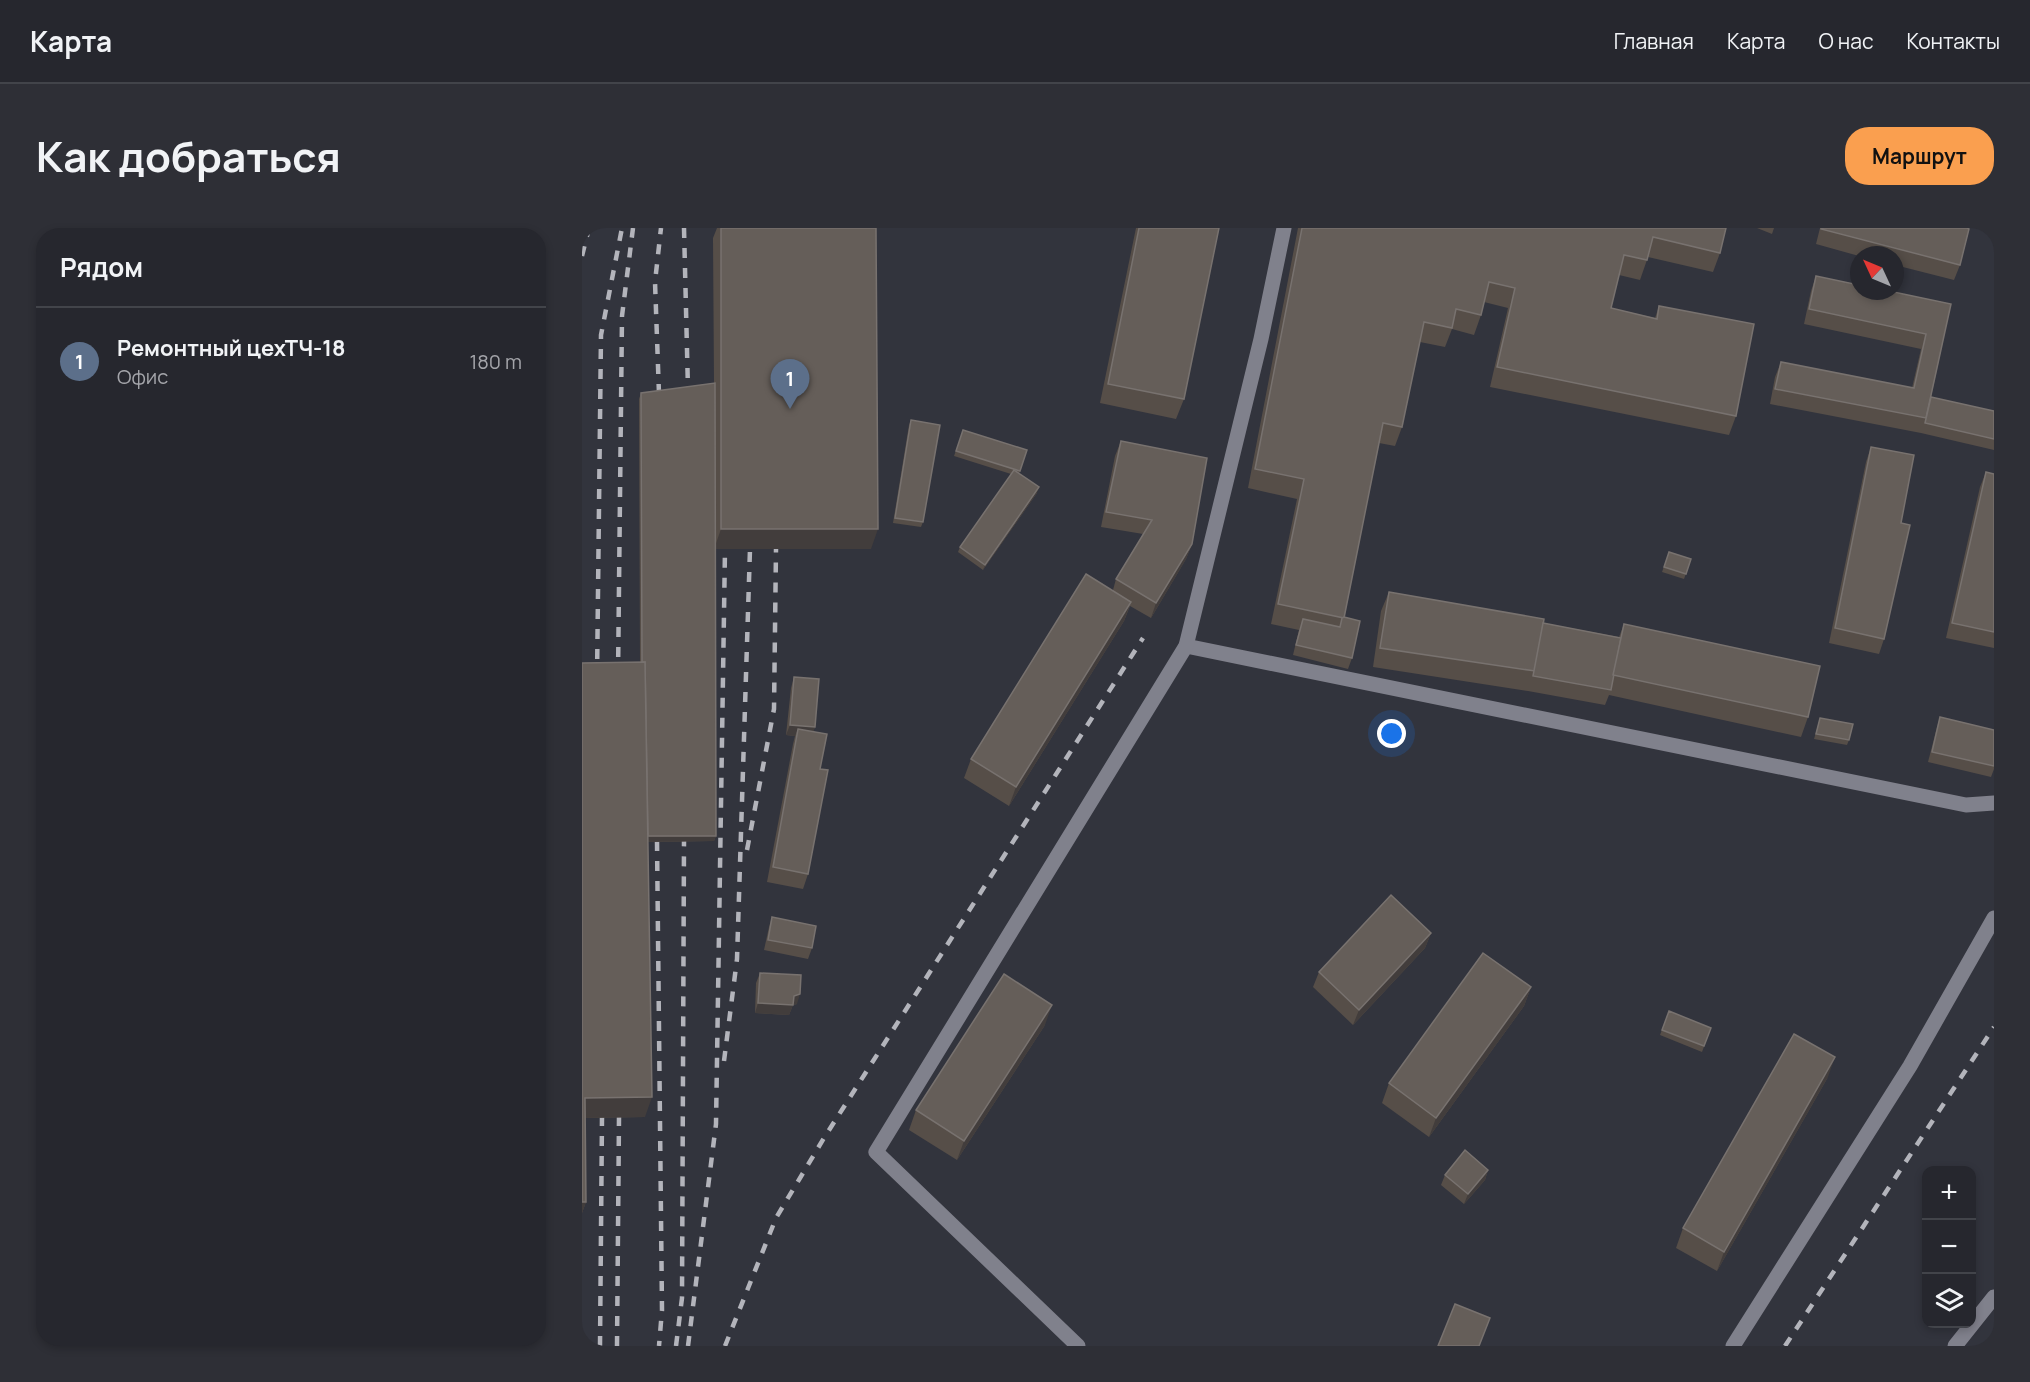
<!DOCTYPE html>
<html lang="ru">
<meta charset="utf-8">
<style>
:root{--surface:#26272e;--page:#2e2f36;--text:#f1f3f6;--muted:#a4a5aa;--line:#42444a;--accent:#fa9f4f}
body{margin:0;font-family:Manrope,sans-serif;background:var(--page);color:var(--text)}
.controls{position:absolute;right:18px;bottom:18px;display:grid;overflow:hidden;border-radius:12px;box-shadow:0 3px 9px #0003}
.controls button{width:54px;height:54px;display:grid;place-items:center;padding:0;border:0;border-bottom:2px solid var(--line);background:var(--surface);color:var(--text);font:30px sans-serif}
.compass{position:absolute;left:1268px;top:18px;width:54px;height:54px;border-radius:50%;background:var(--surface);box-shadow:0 3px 9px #0003;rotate:314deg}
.you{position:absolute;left:810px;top:506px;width:21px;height:21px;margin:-15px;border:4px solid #fff;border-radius:50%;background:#1a73e8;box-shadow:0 0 0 9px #1a73e833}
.badge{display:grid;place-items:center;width:39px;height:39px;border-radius:50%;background:var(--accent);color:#fff;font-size:20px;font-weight:700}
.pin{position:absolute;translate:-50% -50px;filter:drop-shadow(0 2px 3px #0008)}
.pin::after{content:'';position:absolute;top:32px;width:21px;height:18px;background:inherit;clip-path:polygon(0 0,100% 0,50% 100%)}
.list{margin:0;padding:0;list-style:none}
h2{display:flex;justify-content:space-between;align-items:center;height:78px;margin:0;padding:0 24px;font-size:26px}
h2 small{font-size:20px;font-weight:400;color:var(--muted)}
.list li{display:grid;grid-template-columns:39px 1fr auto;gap:18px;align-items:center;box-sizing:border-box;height:108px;padding:0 24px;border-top:2px solid var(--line)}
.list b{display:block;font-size:22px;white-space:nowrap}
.list p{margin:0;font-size:20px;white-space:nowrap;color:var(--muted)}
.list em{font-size:20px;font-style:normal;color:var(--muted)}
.icon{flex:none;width:33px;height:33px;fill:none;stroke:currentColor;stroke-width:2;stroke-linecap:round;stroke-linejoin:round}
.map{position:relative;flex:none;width:1412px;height:1118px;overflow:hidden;border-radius:24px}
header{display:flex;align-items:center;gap:36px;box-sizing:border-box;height:84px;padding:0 30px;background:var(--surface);border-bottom:2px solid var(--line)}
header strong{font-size:28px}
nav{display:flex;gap:33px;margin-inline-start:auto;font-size:21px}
.intro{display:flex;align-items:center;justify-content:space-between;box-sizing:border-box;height:144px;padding:0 36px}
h1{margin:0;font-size:42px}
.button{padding:15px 27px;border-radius:24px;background:var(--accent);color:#111;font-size:21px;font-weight:700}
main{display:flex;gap:36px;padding:0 36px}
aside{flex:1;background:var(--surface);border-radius:24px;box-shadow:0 3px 9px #0003}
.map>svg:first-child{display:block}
</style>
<header>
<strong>Карта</strong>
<nav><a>Главная</a><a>Карта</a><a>О нас</a><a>Контакты</a></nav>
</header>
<div class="intro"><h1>Как добраться</h1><a class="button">Маршрут</a></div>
<main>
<aside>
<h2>Рядом<small></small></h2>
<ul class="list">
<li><span class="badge" style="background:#5c6f8a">1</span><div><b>Ремонтный цехТЧ-18</b><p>Офис</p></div><em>180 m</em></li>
</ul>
</aside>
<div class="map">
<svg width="1412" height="1118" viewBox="0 0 1412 1118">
<rect width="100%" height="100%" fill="#32343d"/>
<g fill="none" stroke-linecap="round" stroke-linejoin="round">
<g stroke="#80818c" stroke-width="15">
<path d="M 604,418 L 1384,577 L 1412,575"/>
<path d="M 496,1118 L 294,924 L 604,418 L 679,111 L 702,0"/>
<path d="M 1151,1118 L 1328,838 L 1412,690"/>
<path d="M 1373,1118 L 1412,1069"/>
</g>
<g stroke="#b3b4bb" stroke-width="4.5" stroke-dasharray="10 10" stroke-linecap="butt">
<path d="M 102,0 L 106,162"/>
<path d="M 0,28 L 7,0"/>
<path d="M 77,166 L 73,54 L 79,0"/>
<path d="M 36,449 L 40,88 L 51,0"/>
<path d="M 15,451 L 19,107 L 40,0"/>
<path d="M 75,613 L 80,1082 L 77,1118"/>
<path d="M 165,622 L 192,481 L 194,321"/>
<path d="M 142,833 L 155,731 L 168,321"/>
<path d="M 18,1118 L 20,889"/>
<path d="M 35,1118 L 37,889"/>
<path d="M 94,1118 L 100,1070 L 102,613"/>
<path d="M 106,1118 L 134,896 L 143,321"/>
<path d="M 143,1118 L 194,990 L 242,910 L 561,410"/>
<path d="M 1203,1118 L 1412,799"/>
</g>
</g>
<g fill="#564e48">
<path d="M 135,0 L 294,0 L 289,321 L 134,321 L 134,608 L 132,613 L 66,614 L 63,889 L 3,890 L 4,974 L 0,985 L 0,435 L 58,434 L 57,171 L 59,165 L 132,155 L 131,10 Z"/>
<path d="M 554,0 L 637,0 L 602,171 L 594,191 L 518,175 Z"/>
<path d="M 716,0 L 1144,0 L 1138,25 L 1131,44 L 1066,29 L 1058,52 L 1037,47 L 1029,80 L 1073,90 L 1077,78 L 1154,188 L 1147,207 L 908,159 L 926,80 L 902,74 L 899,87 L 892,107 L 870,101 L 863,119 L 838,114 L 820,199 L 813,218 L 797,215 L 762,389 L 770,430 L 766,441 L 711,427 L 717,402 L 689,396 L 715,271 L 666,260 Z"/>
<path d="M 1175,0 L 1192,0 L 1190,6 Z"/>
<path d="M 1238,0 L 1385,0 L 1378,37 L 1372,52 L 1313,37 L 1313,27 L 1277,28 L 1234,16 Z"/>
<path d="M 1234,48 L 1369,76 L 1349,169 L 1412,183 L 1412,222 L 1339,205 L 1188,176 L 1193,149 L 1199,134 L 1330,160 L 1339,121 L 1222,96 L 1229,63 Z"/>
<path d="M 329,192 L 341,294 L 339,299 L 311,295 L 327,197 Z"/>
<path d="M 381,202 L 445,222 L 437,246 L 455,265 L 401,342 L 376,324 L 378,319 L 429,246 L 372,228 Z"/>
<path d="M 539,213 L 610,316 L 604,331 L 569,390 L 548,378 L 542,393 L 427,578 L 382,550 L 389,531 L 531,362 L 534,351 L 561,306 L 519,299 L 533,228 Z"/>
<path d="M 1289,219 L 1319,295 L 1302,411 L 1297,426 L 1247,415 L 1284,234 Z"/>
<path d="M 1404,244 L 1412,246 L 1412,420 L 1364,410 L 1398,259 Z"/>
<path d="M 1087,324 L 1109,331 L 1102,351 L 1080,344 Z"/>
<path d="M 807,364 L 961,395 L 1037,409 L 1042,396 L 1226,489 L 1219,509 L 1027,467 L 1023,477 L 946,463 L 791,439 L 799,383 Z"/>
<path d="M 212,449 L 233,499 L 231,504 L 238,541 L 226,646 L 221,661 L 185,654 L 211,516 L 213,508 L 204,507 L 209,460 Z"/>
<path d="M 1358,489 L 1412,502 L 1412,541 L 1409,549 L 1346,534 L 1355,499 Z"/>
<path d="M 1238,490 L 1267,512 L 1265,517 L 1232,511 Z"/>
<path d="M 190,689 L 230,720 L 226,731 L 182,722 L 187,699 Z"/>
<path d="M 849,705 L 843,720 L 771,797 L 731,759 L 737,744 Z"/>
<path d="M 178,745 L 215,776 L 211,777 L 207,787 L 173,785 L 174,755 Z"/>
<path d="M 949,759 L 942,778 L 847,909 L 800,875 L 807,855 Z"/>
<path d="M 1087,783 L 1129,800 L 1120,824 L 1078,807 Z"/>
<path d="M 463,797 L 375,932 L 327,902 L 334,882 Z"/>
<path d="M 1246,849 L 1135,1043 L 1094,1020 L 1101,1000 Z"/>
<path d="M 906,942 L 903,952 L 882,976 L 859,957 L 863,947 Z"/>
</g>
<g fill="#423d3c">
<path d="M 457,259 L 455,265 L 401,342 L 403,337 Z"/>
<path d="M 139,301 L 296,301 L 289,321 L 132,321 Z"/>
<path d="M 610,316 L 604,331 L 569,390 L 574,375 Z"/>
<path d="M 549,374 L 542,393 L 427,578 L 434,559 Z"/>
<path d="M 208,497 L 233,499 L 229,509 L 216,501 L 213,508 L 204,507 Z"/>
<path d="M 134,608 L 132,613 L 59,614 L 61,609 Z"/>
<path d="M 849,705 L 843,720 L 771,797 L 777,782 Z"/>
<path d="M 949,759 L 942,778 L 847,909 L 854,890 Z"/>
<path d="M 218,766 L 215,776 L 211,777 L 207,787 L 173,785 L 176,775 Z"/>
<path d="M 470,777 L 463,797 L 375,932 L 382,913 Z"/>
<path d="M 1253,829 L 1246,849 L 1135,1043 L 1142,1024 Z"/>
<path d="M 70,869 L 63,889 L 0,890 L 3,870 Z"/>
<path d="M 906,942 L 903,952 L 882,976 L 886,966 Z"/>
<path d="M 0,974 L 4,974 L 0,985 Z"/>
</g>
<g fill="#655e59" stroke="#78726f" stroke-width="1.5">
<path d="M 139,0 L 294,0 L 296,301 L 139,301 Z"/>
<path d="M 557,0 L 637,0 L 602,171 L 526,156 Z"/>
<path d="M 720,0 L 1144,0 L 1138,25 L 1071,9 L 1065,32 L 1042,27 L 1029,80 L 1075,91 L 1077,78 L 1172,96 L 1154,188 L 915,139 L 933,60 L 907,54 L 899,87 L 874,81 L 870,100 L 842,94 L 820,199 L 801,195 L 762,390 L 696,376 L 722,251 L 673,241 Z"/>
<path d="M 1239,0 L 1385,0 L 1387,1 L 1378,37 L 1239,1 Z"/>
<path d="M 1234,48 L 1277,57 L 1277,63 L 1307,63 L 1369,76 L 1344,190 L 1193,161 L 1199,134 L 1332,160 L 1344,106 L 1227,81 Z"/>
<path d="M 133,155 L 134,608 L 66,608 L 63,434 L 60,434 L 59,165 Z"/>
<path d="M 1349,169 L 1412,183 L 1412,211 L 1343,195 Z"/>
<path d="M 329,192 L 358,197 L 341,294 L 313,290 Z"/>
<path d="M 381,202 L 445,222 L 438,243 L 374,223 Z"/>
<path d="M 539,213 L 625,230 L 610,316 L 574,375 L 534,351 L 570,292 L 524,284 Z"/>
<path d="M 1289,219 L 1332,227 L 1319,295 L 1328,297 L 1302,411 L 1253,400 Z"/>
<path d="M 432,242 L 457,259 L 403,337 L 378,319 Z"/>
<path d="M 1404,244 L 1412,246 L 1412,404 L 1370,395 Z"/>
<path d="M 1087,324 L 1109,331 L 1104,346 L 1082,339 Z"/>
<path d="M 504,346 L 549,374 L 434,559 L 389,531 Z"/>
<path d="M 807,364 L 962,391 L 953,443 L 798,420 Z"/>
<path d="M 762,389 L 778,393 L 770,430 L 714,417 L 721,391 L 758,399 L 760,390 Z"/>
<path d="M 961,395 L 1039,410 L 1029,462 L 951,448 Z"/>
<path d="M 1042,396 L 1238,438 L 1226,489 L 1031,447 Z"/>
<path d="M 63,434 L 70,869 L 3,870 L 4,974 L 0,974 L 0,435 Z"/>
<path d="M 212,449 L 237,451 L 233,499 L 208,497 Z"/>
<path d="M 1358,489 L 1412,502 L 1412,538 L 1350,524 Z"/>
<path d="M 1238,490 L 1271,496 L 1267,512 L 1234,506 Z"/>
<path d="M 216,501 L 245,506 L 238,541 L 246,542 L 226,646 L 191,639 Z"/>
<path d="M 809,667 L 849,705 L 777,782 L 737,744 Z"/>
<path d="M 190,689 L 234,698 L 230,720 L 186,712 Z"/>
<path d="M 901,725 L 949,759 L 854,890 L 807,855 Z"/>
<path d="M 178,745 L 219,747 L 218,766 L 212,768 L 211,777 L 176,775 Z"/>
<path d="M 422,746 L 470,777 L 382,913 L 334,882 Z"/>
<path d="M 1087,783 L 1129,800 L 1122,818 L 1080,802 Z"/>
<path d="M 1212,806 L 1253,829 L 1142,1024 L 1101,1000 Z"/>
<path d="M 883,922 L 906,942 L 886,966 L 863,947 Z"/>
<path d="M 873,1076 L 908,1090 L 897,1118 L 856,1118 Z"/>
</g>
</svg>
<div class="controls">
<button>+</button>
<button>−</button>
<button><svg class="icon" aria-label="layers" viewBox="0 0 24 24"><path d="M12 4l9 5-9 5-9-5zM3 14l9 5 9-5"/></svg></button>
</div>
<svg class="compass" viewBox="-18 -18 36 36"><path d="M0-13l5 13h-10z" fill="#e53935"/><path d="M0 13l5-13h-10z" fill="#a4a5aa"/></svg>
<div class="you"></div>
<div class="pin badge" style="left:208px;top:181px;background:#5c6f8a">1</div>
</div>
</main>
